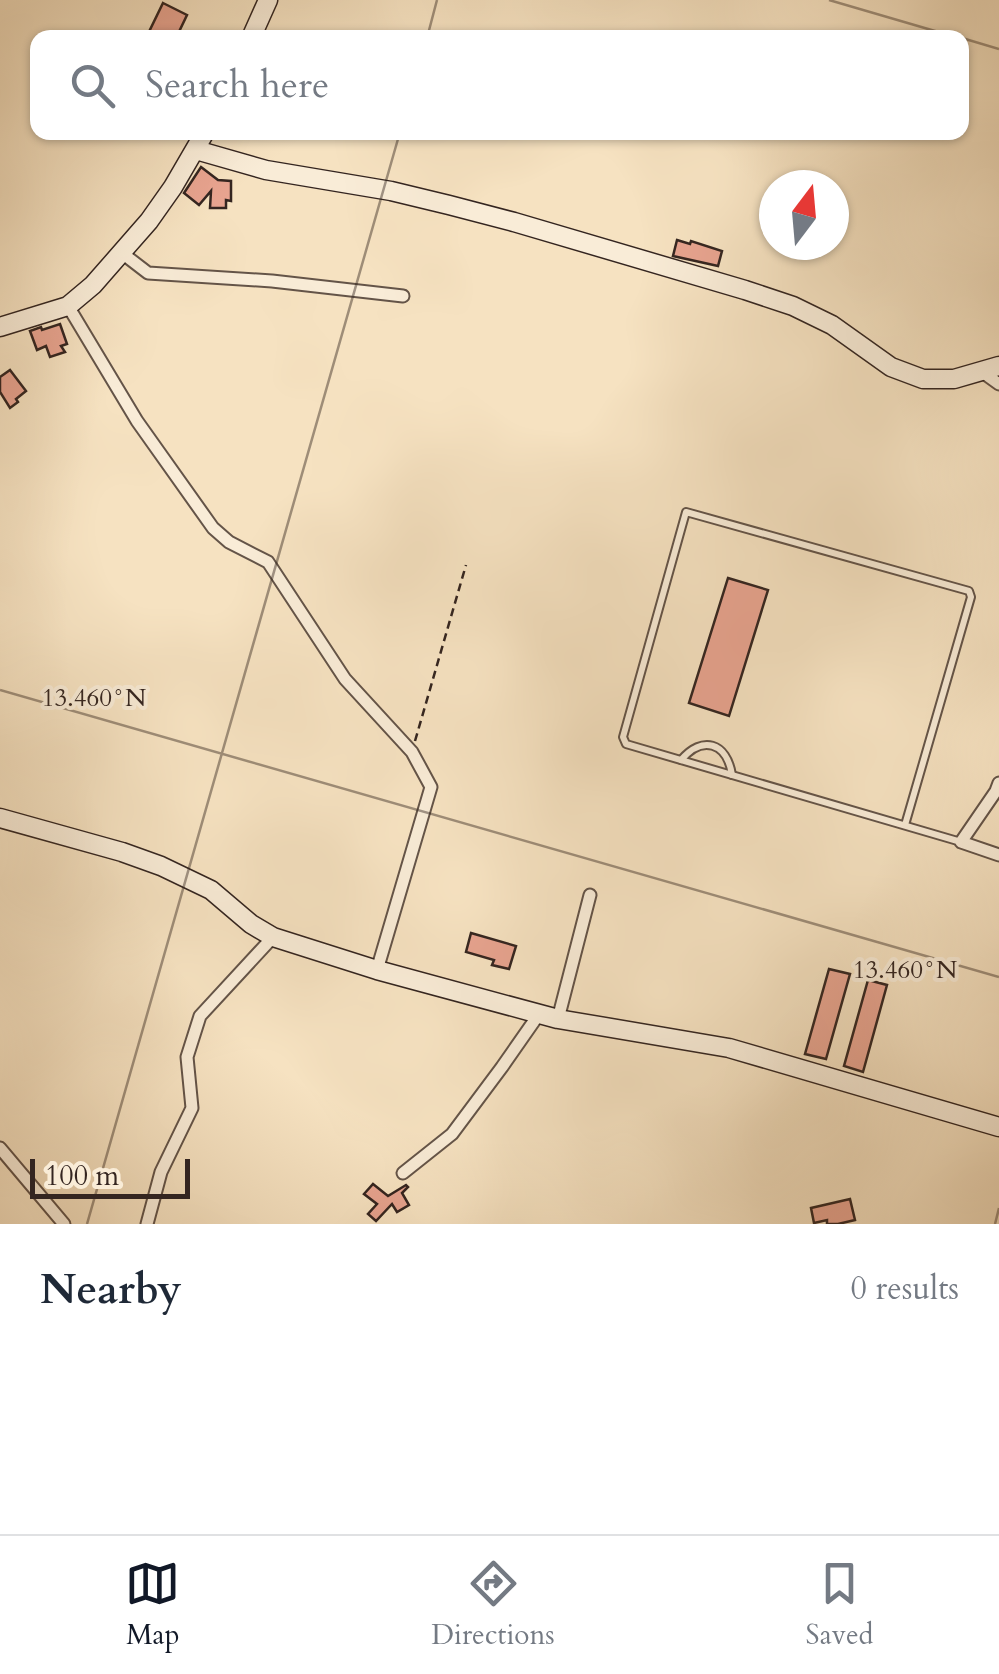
<!DOCTYPE html>
<meta charset="utf-8">
<style>
:root{--surface:#fff;--page:#f2f2f3;--text:#1f2937;--muted:#747a83;--line:#e0e1e3;--accent:#111827}
body{margin:0;font-family:Cardo,serif;background:var(--page);color:var(--text)}
.compass{position:absolute;left:759px;top:170px;width:90px;height:90px;border-radius:50%;background:var(--surface);box-shadow:0 2px 8px #0004;rotate:16deg}
.scale{position:absolute;left:30px;bottom:25px;width:160px;box-sizing:border-box;padding-left:10px;border:5px solid #342520;border-top:0;font-size:28px;line-height:35px;white-space:nowrap;color:#342520;-webkit-text-stroke:8px #f9ecd7;paint-order:stroke}
.list{margin:0;padding:0;list-style:none}
h2{display:flex;justify-content:space-between;align-items:center;height:130px;margin:0;padding:0 40px;font-size:42px}
h2 small{font-size:32px;font-weight:400;color:var(--muted)}
.icon{flex:none;width:55px;height:55px;fill:none;stroke:currentColor;stroke-width:2;stroke-linecap:round;stroke-linejoin:round}
.map{position:relative;flex:none;width:999px;height:1224px;overflow:hidden}
.search{position:absolute;background:var(--surface);box-shadow:0 2px 8px #0004;left:30px;right:30px;top:30px;height:110px;display:flex;align-items:center;gap:25px;box-sizing:border-box;padding:0 35px;border-radius:20px;color:var(--muted);font-size:38px}
.sheet{height:310px;background:var(--surface)}
nav{display:flex;justify-content:space-around;align-items:center;box-sizing:border-box;height:140px;border-top:2px solid var(--line);background:var(--surface);font-size:28px;color:var(--muted)}
nav a{display:grid;justify-items:center;gap:5px}
nav .on{color:var(--accent)}
.map>svg:first-child{display:block}
</style>
<div class="map">
<svg width="999" height="1224" viewBox="0 0 999 1224">
<rect width="100%" height="100%" fill="#f6e2c1"/>
<filter id="stains"><feTurbulence type="fractalNoise" baseFrequency=".002" numOctaves="4"/><feColorMatrix values="0 0 0 0 .2 0 0 0 0 .09 0 0 0 0 .02 0 0 0 .5 -.17"/></filter>
<radialGradient id="worn" r=".72"><stop offset=".6" stop-color="#630" stop-opacity="0"/><stop offset="1" stop-color="#630" stop-opacity=".3"/></radialGradient>
<g fill="#e8a490" stroke="#342520" stroke-width="2.5">
<path d="M 163,3 L 187,15 L 176,38 L 146,38 Z"/>
<path d="M 201,167 L 218,180 L 231,181 L 231,201 L 226,200 L 226,208 L 210,208 L 211,191 L 199,205 L 184,193 Z"/>
<path d="M 677,240 L 690,244 L 691,241 L 722,251 L 718,266 L 673,256 Z"/>
<path d="M 60,324 L 67,344 L 61,346 L 65,352 L 50,357 L 46,346 L 37,350 L 30,331 L 41,327 L 42,330 Z"/>
<path d="M 10,370 L 26,391 L 16,399 L 18,402 L 10,408 L 0,392 L 0,377 Z"/>
<path d="M 728,578 L 768,590 L 729,716 L 689,703 Z"/>
<path d="M 471,933 L 516,946 L 509,969 L 492,965 L 494,960 L 466,952 Z"/>
<path d="M 829,969 L 850,974 L 826,1059 L 805,1054 Z"/>
<path d="M 868,980 L 887,985 L 863,1072 L 844,1066 Z"/>
<path d="M 373,1184 L 388,1196 L 406,1185 L 408,1187 L 402,1193 L 409,1205 L 397,1212 L 392,1204 L 376,1221 L 368,1214 L 377,1204 L 364,1194 Z"/>
<path d="M 850,1199 L 855,1220 L 838,1224 L 827,1224 L 827,1220 L 814,1223 L 811,1208 Z"/>
</g>
<g fill="none" stroke-linecap="round" stroke-linejoin="round">
<g stroke="#645448" stroke-width="10">
<g id="lane">
<path d="M 681,760 C 702,735 727,742 732,775"/>
<path d="M 905,825 L 971,597 L 969,591 L 686,512 L 623,737 L 626,744 L 961,842"/>
</g>
</g>
<g stroke="#645448" stroke-width="15">
<g id="street">
<path d="M 122,253 L 148,273 L 272,281 L 403,296"/>
<path d="M 68,306 L 137,421 L 213,528 L 229,542 L 268,562 L 345,679 L 412,752 L 431,787 L 377,970"/>
<path d="M 981,371 L 999,384"/>
<path d="M 999,783 L 996,791 L 961,842 L 999,855"/>
<path d="M 558,1019 L 590,895"/>
<path d="M 0,1148 L 64,1224"/>
<path d="M 403,1173 L 452,1134 L 502,1067 L 539,1014"/>
<path d="M 147,1224 L 161,1172 L 192,1108 L 187,1057 L 200,1016 L 273,937"/>
</g>
</g>
<g stroke="#342520" stroke-width="21">
<g id="secondary">
<path d="M 251,38 L 268,0"/>
<path d="M 196,150 L 266,170 L 391,191 L 449,205 L 514,222 L 745,290 L 793,306 L 832,325 L 891,367 L 923,379 L 954,379 L 999,366"/>
<path d="M 0,327 L 68,306 L 93,285 L 149,221 L 173,187 L 205,132"/>
<path d="M 0,818 L 122,852 L 161,866 L 211,890 L 251,924 L 273,937 L 377,970 L 558,1019 L 729,1048 L 999,1127"/>
</g>
</g>
<path stroke="#342520" stroke-width="2.5" stroke-dasharray="8 5" stroke-linecap="butt" d="M 415,741 L 466,565"/>
<use href="#lane" stroke="#f9ecd7" stroke-width="6"/>
<use href="#street" stroke="#f9ecd7" stroke-width="11"/>
<use href="#secondary" stroke="#f9ecd7" stroke-width="18"/>
</g>
<path fill="none" stroke="#342520" stroke-width="2.5" stroke-opacity="0.45" d="M 829,0 L 959,38M 427,38 L 437,0M 962,38 L 999,49M 0,690 L 999,977M 87,1224 L 400,132M 995,1224 L 999,1208"/>
<g font-size="25" text-anchor="middle" fill="#342520" stroke="#f9ecd7" stroke-width="8" stroke-linejoin="round" paint-order="stroke">
<text x="94" y="706">13.460°N</text>
<text x="905" y="978">13.460°N</text>
</g>
<rect width="100%" height="100%" filter="url(#stains)"/>
<rect width="100%" height="100%" fill="url(#worn)"/>
</svg>
<svg class="compass" viewBox="-18 -18 36 36"><path d="M0-13l5 13h-10z" fill="#e53935"/><path d="M0 13l5-13h-10z" fill="#747a83"/></svg>
<div class="scale">100 m</div>
<div class="search"><svg class="icon" aria-label="search" viewBox="0 0 24 24"><circle cx="10" cy="10" r="6"/><path d="M15 15l6 6"/></svg>Search here</div>
</div>
<section class="sheet">
<h2>Nearby<small>0 results</small></h2>
<ul class="list">
</ul>
</section>
<nav>
<a class="on"><svg class="icon" aria-label="map" viewBox="0 0 24 24"><path d="M3 6l6-2 6 2 6-2v14l-6 2-6-2-6 2zM9 4v14M15 6v14"/></svg>Map</a>
<a><svg class="icon" aria-label="directions" viewBox="0 0 24 24"><path d="M12 3l9 9-9 9-9-9zM9 14v-3h6M13 9l2 2-2 2"/></svg>Directions</a>
<a><svg class="icon" aria-label="saved" viewBox="0 0 24 24"><path d="M7 4h10v16l-5-4-5 4z"/></svg>Saved</a>
</nav>
